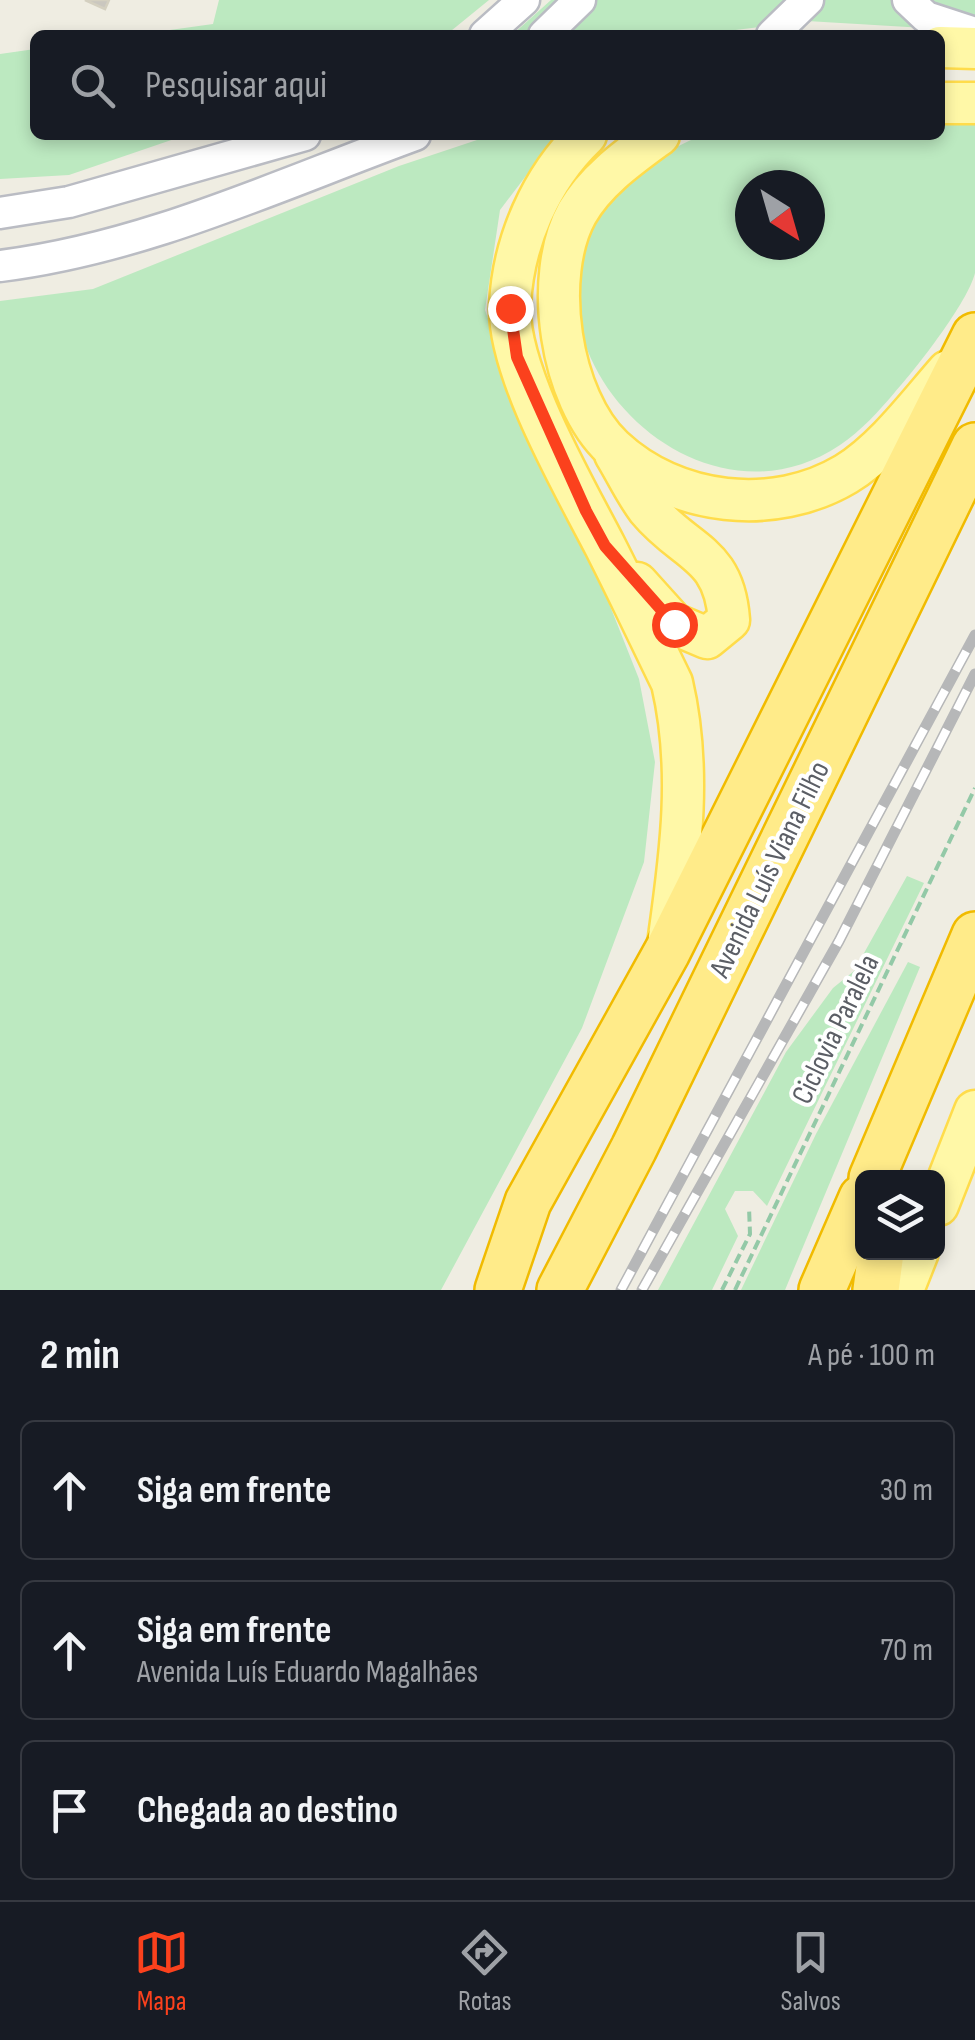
<!DOCTYPE html>
<html lang="pt">
<meta charset="utf-8">
<style>
:root{--surface:#171b24;--page:#242831;--text:#f1f3f6;--muted:#9ea1a6;--line:#363941;--accent:#fb411d}
body{margin:0;font-family:"Sofia Sans Condensed",sans-serif;background:var(--page);color:var(--text)}
.controls{position:absolute;right:30px;bottom:30px;display:grid;overflow:hidden;border-radius:15px;box-shadow:0 5px 15px #0003}
.controls button{width:90px;height:90px;display:grid;place-items:center;padding:0;border:0;border-bottom:2px solid var(--line);background:var(--surface);color:var(--text);font:50px sans-serif}
.compass{position:absolute;left:735px;top:170px;width:90px;height:90px;border-radius:50%;background:var(--surface);box-shadow:0 5px 15px #0003;rotate:143deg}
.stop{position:absolute;width:30px;height:30px;margin:-22px;border:8px solid #fb411d;border-radius:50%;background:#fff}
.stop.end{background:#fb411d;border-color:#fff;box-shadow:0 2px 10px #0008}
.list{margin:0;padding:0;list-style:none}
h2{display:flex;justify-content:space-between;align-items:center;height:130px;margin:0;padding:0 40px;font-size:42px}
h2 small{font-size:32px;font-weight:400;color:var(--muted)}
.list li{display:grid;grid-template-columns:65px 1fr auto;gap:30px;align-items:center;box-sizing:border-box;height:140px;margin:0 20px 20px;padding:0 20px;border:2px solid var(--line);border-radius:15px}
.list b{display:block;font-size:38px;white-space:nowrap}
.list p{margin:0;font-size:32px;white-space:nowrap;color:var(--muted)}
.list em{font-size:32px;font-style:normal;color:var(--muted)}
.icon{flex:none;width:55px;height:55px;fill:none;stroke:currentColor;stroke-width:2;stroke-linecap:round;stroke-linejoin:round}
.map{position:relative;flex:none;width:975px;height:1290px;overflow:hidden}
.search{position:absolute;background:var(--surface);box-shadow:0 5px 15px #0003;left:30px;right:30px;top:30px;height:110px;display:flex;align-items:center;gap:25px;box-sizing:border-box;padding:0 35px;border-radius:15px;color:var(--muted);font-size:38px}
.sheet{height:610px;background:var(--surface)}
nav{display:flex;justify-content:space-around;align-items:center;box-sizing:border-box;height:140px;border-top:2px solid var(--line);background:var(--surface);font-size:28px;color:var(--muted)}
nav a{display:grid;justify-items:center;gap:5px}
nav .on{color:var(--accent)}
.map>svg:first-child{display:block}
</style>
<div class="map">
<svg width="975" height="1290" viewBox="0 0 975 1290">
<rect width="100%" height="100%" fill="#efede2"/>
<g fill="#bce9c0" fill-rule="evenodd">
<path d="M 219,0 L 489,0 L 446,35 L 134,35 L 213,24 Z"/>
<path d="M 551,0 L 975,0 L 975,31 L 807,21 L 695,35 L 512,35 Z"/>
<path d="M 35,49 L 35,135 L 186,135 L 69,175 L 0,179 L 0,54 Z"/>
<path d="M 940,119 L 975,121 C 975,159 975,197 975,235 C 975,246 975,262 975,273 C 968,302 916,369 895,392 C 879,411 861,431 840,445 C 664,564 426,252 702,135 L 940,135 ZM 750,185 L 810,185 L 810,245 L 750,245 Z"/>
<path d="M 492,135 L 557,135 L 500,210 L 485,310 L 516,400 L 570,505 L 639,679 L 655,762 L 644,862 L 582,1028 L 441,1290 L 0,1290 L 0,301 L 93,289 L 399,166 Z"/>
<path d="M 907,876 L 924,883 L 767,1206 L 753,1191 L 735,1191 L 725,1209 L 738,1236 L 712,1290 L 658,1290 L 786,1052 L 833,988 L 854,971 Z"/>
<path d="M 908,962 L 920,967 L 785,1290 L 741,1290 L 816,1134 Z"/>
</g>
<path fill="#cac7bf" stroke="#d4d0c0" stroke-width="2.5" d="M 85,0 L 109,0 L 105,9 Z"/>
<g fill="none" stroke-linecap="round" stroke-linejoin="round">
<g stroke="#babcc3" stroke-width="35">
<g id="minor">
<path d="M 908,0 L 926,17 L 975,33"/>
<path d="M 485,35 L 524,0"/>
<path d="M 544,35 L 580,0"/>
<path d="M 772,35 L 808,0"/>
<path d="M 0,213 L 69,202 L 305,135"/>
<path d="M 0,266 C 145,248 278,185 415,135"/>
</g>
</g>
<g stroke="#ffdc4b" stroke-width="45">
<g id="major">
<path d="M 940,47 L 975,48"/>
<path d="M 940,103 L 975,103"/>
<path d="M 586,135 C 541,178 513,242 510,305 C 507,371 574,486 605,546 C 628,591 650,638 672,683 C 692,768 681,852 669,937"/>
<path d="M 659,135 C 629,157 596,180 577,213 C 542,276 560,399 613,448 C 675,506 774,517 846,474 C 885,450 918,405 948,371"/>
<path d="M 615,454 C 626,472 635,492 648,509 C 685,554 724,551 729,620 L 707,638 L 674,624 L 637,583"/>
<path d="M 938,1205 L 975,1111"/>
<path d="M 903,1290 L 918,1252"/>
</g>
</g>
<g stroke="#f1bb00" stroke-width="50">
<g id="highway">
<path d="M 872,1178 L 975,935"/>
<path d="M 498,1290 L 528,1202 L 667,952 L 975,336"/>
<path d="M 560,1290 L 634,1148 L 975,446"/>
<path d="M 822,1290 L 862,1198"/>
<path d="M 876,1290 L 881,1252"/>
</g>
</g>
<g stroke="#93c9a7" stroke-width="4" stroke-dasharray="10 5" stroke-linecap="butt">
<path d="M 722,1290 L 750,1234 L 749,1207"/>
<path d="M 735,1290 L 975,788"/>
</g>
<use href="#minor" stroke="#fff" stroke-width="30"/>
<use href="#major" stroke="#fff8a7" stroke-width="40"/>
<use href="#highway" stroke="#ffeb89" stroke-width="45"/>
<g stroke="#b6b7b8" stroke-width="11">
<g id="rail">
<path d="M 621,1290 L 975,635"/>
<path d="M 642,1290 L 839,941 L 975,674"/>
</g>
</g>
<use href="#rail" stroke="#fff" stroke-width="8" stroke-dasharray="22" stroke-linecap="butt"/>
</g>
<g fill="none" stroke-linecap="round" stroke-linejoin="round">
<path stroke="#fb411d" stroke-width="12" d="M 510,308 L 517,357 L 586,511 L 605,546 L 674,624"/>
</g>
<g text-anchor="middle" stroke-width="8" stroke-linejoin="round" paint-order="stroke">
<g font-size="30" fill="#5b5e65" stroke="#fff">
<text transform="translate(769 869) rotate(-64)" y="10">Avenida Luís Viana Filho</text>
<text transform="translate(835 1029) rotate(-64)" y="10">Ciclovia Paralela</text>
</g>
</g>
</svg>
<div class="controls">
<button><svg class="icon" aria-label="layers" viewBox="0 0 24 24"><path d="M12 4l9 5-9 5-9-5zM3 14l9 5 9-5"/></svg></button>
</div>
<svg class="compass" viewBox="-18 -18 36 36"><path d="M0-13l5 13h-10z" fill="#e53935"/><path d="M0 13l5-13h-10z" fill="#9ea1a6"/></svg>
<div class="stop" style="left:674px;top:624px"></div>
<div class="stop end" style="left:510px;top:308px"></div>
<div class="search"><svg class="icon" aria-label="search" viewBox="0 0 24 24"><circle cx="10" cy="10" r="6"/><path d="M15 15l6 6"/></svg>Pesquisar aqui</div>
</div>
<section class="sheet">
<h2>2 min<small>A pé · 100 m</small></h2>
<ul class="list">
<li><svg class="icon" aria-label="ahead" viewBox="0 0 24 24"><path d="M12 20V5M6 11l6-6 6 6"/></svg><div><b>Siga em frente</b></div><em>30 m</em></li>
<li><svg class="icon" aria-label="ahead" viewBox="0 0 24 24"><path d="M12 20V5M6 11l6-6 6 6"/></svg><div><b>Siga em frente</b><p>Avenida Luís Eduardo Magalhães</p></div><em>70 m</em></li>
<li><svg class="icon" aria-label="arrive" viewBox="0 0 24 24"><path d="M6 21V4h12l-3 4 3 4H6"/></svg><div><b>Chegada ao destino</b></div></li>
</ul>
</section>
<nav>
<a class="on"><svg class="icon" aria-label="map" viewBox="0 0 24 24"><path d="M3 6l6-2 6 2 6-2v14l-6 2-6-2-6 2zM9 4v14M15 6v14"/></svg>Mapa</a>
<a><svg class="icon" aria-label="directions" viewBox="0 0 24 24"><path d="M12 3l9 9-9 9-9-9zM9 14v-3h6M13 9l2 2-2 2"/></svg>Rotas</a>
<a><svg class="icon" aria-label="saved" viewBox="0 0 24 24"><path d="M7 4h10v16l-5-4-5 4z"/></svg>Salvos</a>
</nav>
